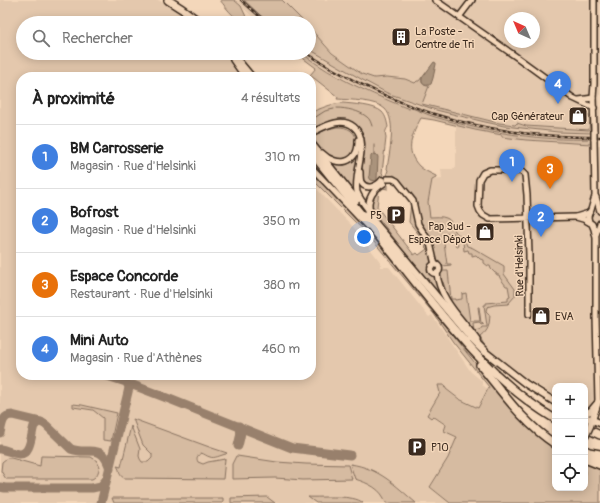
<!DOCTYPE html>
<html lang="fr">
<meta charset="utf-8">
<style>
:root{--surface:#fff;--page:#f2f2f2;--text:#222;--muted:#767676;--line:#e0e0e0;--accent:#3b2a1e}
body{margin:0;font-family:Pangolin,sans-serif;background:var(--page);color:var(--text)}
.controls{position:absolute;right:12px;bottom:12px;display:grid;overflow:hidden;border-radius:8px;box-shadow:0 2px 10px #0003}
.controls button{width:36px;height:36px;display:grid;place-items:center;padding:0;border:0;border-bottom:1px solid var(--line);background:var(--surface);color:var(--text);font:20px sans-serif}
.compass{position:absolute;left:504px;top:12px;width:36px;height:36px;border-radius:50%;background:var(--surface);box-shadow:0 2px 10px #0003;rotate:316deg}
.you{position:absolute;left:364px;top:237px;width:14px;height:14px;margin:-10px;border:3px solid #fff;border-radius:50%;background:#1a73e8;box-shadow:0 0 0 6px #1a73e833}
.badge{display:grid;place-items:center;width:26px;height:26px;border-radius:50%;background:var(--accent);color:#fff;font-size:13px;font-weight:700}
.pin{position:absolute;translate:-50% -33px;filter:drop-shadow(0 1px 2px #0008)}
.pin::after{content:'';position:absolute;top:21px;width:14px;height:12px;background:inherit;clip-path:polygon(0 0,100% 0,50% 100%)}
.list{margin:0;padding:0;list-style:none}
h2{display:flex;justify-content:space-between;align-items:center;height:52px;margin:0;padding:0 16px;font-size:17px}
h2 small{font-size:13px;font-weight:400;color:var(--muted)}
.list li{display:grid;grid-template-columns:26px 1fr auto;gap:12px;align-items:center;box-sizing:border-box;height:64px;padding:0 16px;border-top:1px solid var(--line)}
.list b{display:block;font-size:15px;white-space:nowrap}
.list p{margin:0;font-size:13px;white-space:nowrap;color:var(--muted)}
.list em{font-size:13px;font-style:normal;color:var(--muted)}
.icon{flex:none;width:22px;height:22px;fill:none;stroke:currentColor;stroke-width:2;stroke-linecap:round;stroke-linejoin:round}
.map{position:relative;flex:none;width:600px;height:503px;overflow:hidden}
.search{position:absolute;background:var(--surface);box-shadow:0 2px 10px #0003;left:16px;top:16px;width:300px;height:44px;display:flex;align-items:center;gap:10px;box-sizing:border-box;padding:0 14px;border-radius:22px;color:var(--muted);font-size:15px}
.panel{position:absolute;background:var(--surface);box-shadow:0 2px 10px #0003;left:16px;top:72px;width:300px;height:308px;border-radius:16px}
.map>svg:first-child{display:block}
</style>
<div class="map">
<svg width="600" height="503" viewBox="0 0 600 503">
<rect width="100%" height="100%" fill="#f4d7ba"/>
<filter id="ink" filterUnits="userSpaceOnUse"><feTurbulence type="fractalNoise" baseFrequency=".025" numOctaves="2"/><feDisplacementMap in="SourceGraphic" scale="8" xChannelSelector="R" yChannelSelector="G"/><feConvolveMatrix kernelMatrix="1 2 1 2 8 2 1 2 1" color-interpolation-filters="sRGB"/></filter>
<g filter="url(#ink)">
<g fill="#e4c8ad" fill-rule="evenodd">
<path d="M 0,0 L 158,0 L 177,9 L 195,23 L 23,23 L 23,53 L 226,53 L 240,77 L 21,77 L 21,375 L 311,375 L 311,183 L 355,229 L 381,263 L 381,267 L 389,267 L 429,317 L 432,315 L 471,372 L 482,381 L 482,385 L 488,389 L 478,408 L 459,399 L 438,385 L 440,393 L 427,415 L 433,416 L 446,426 L 444,431 L 457,437 L 448,458 L 430,487 L 450,503 L 0,503 Z"/>
<path d="M 234,0 L 244,0 L 260,15 L 270,23 L 260,23 Z"/>
<path d="M 282,0 L 600,0 L 600,138 L 597,138 L 597,131 L 526,126 L 517,123 L 515,125 L 499,123 L 421,104 L 429,86 L 423,85 L 421,82 L 421,78 L 419,82 L 415,83 L 411,81 L 398,78 L 387,77 L 374,78 L 362,74 L 332,53 L 309,27 L 309,23 L 305,23 ZM 510,18 L 534,18 L 534,42 L 510,42 Z"/>
<path d="M 309,49 L 361,79 L 387,93 L 417,104 L 460,116 L 504,126 L 558,132 L 591,133 L 591,139 L 553,138 L 505,133 L 476,128 L 435,117 L 412,108 L 409,109 L 361,89 L 340,77 L 318,65 L 300,53 L 309,53 Z"/>
<path d="M 456,125 L 502,135 L 502,137 L 526,140 L 600,145 L 600,392 L 588,408 L 585,409 L 585,386 L 555,386 L 555,396 L 512,369 L 485,347 L 445,293 L 441,283 L 440,277 L 441,273 L 443,270 L 442,263 L 438,260 L 426,202 L 432,180 L 442,179 L 441,169 L 454,169 L 456,166 Z"/>
</g>
<g fill="#d6bba1" stroke="#887260">
<path d="M 220,0 L 234,0 L 241,6 L 249,23 C 237,23 227,9 220,0 Z"/>
<path d="M 244,0 L 282,0 L 305,23 L 270,23 L 260,15 Z"/>
<path d="M 309,27 L 332,53 L 362,74 L 374,78 L 387,77 L 405,79 L 415,83 L 417,81 L 419,81 L 422,77 C 421,82 422,86 429,86 L 422,104 L 499,123 L 515,125 L 517,123 L 526,126 L 589,130 L 590,120 L 588,115 L 591,116 L 592,131 L 591,133 L 558,132 L 504,126 L 485,122 L 436,110 L 387,93 L 361,79 L 309,49 Z"/>
<path d="M 296,53 C 304,53 310,60 317,64 C 345,83 378,96 409,109 L 412,108 C 420,111 428,115 435,117 C 485,132 539,141 591,139 L 590,143 L 591,144 L 526,140 L 502,137 L 502,135 L 475,130 L 434,120 L 421,118 C 412,135 404,150 419,166 C 423,170 430,173 436,176 L 436,178 L 432,180 L 428,202 L 430,217 C 435,217 442,216 446,218 C 452,220 452,226 455,231 C 459,236 465,239 467,246 L 473,248 L 504,266 L 504,274 L 515,289 L 515,296 L 508,304 L 494,305 L 487,307 L 486,311 L 490,315 C 489,326 489,330 480,337 L 483,343 L 486,348 C 508,367 530,383 555,398 L 555,399 L 545,394 L 494,357 L 481,344 L 452,305 L 445,293 L 446,291 L 443,282 L 441,281 L 440,275 L 443,271 L 448,271 L 451,299 L 455,299 L 455,300 L 462,299 L 462,294 L 466,293 L 470,321 L 480,321 L 478,307 L 479,307 L 481,323 L 484,324 L 481,325 L 479,322 L 473,323 L 474,331 L 480,330 L 482,327 L 487,327 L 487,326 L 484,305 L 486,305 L 486,303 L 508,301 L 508,298 L 510,297 L 508,286 L 506,286 L 500,278 L 499,275 L 497,275 L 496,273 L 495,273 L 491,269 L 490,266 L 488,266 L 484,263 L 484,260 L 480,259 L 476,255 L 472,256 L 472,253 L 469,253 L 468,250 L 464,251 L 463,241 L 460,241 L 460,239 L 457,239 L 458,247 L 456,247 L 454,233 L 446,234 L 446,235 L 443,236 L 447,264 L 451,264 L 451,265 L 443,266 L 441,265 L 441,262 L 439,261 L 437,262 L 420,223 L 415,201 L 396,178 L 397,177 L 394,175 L 388,177 L 387,173 L 388,170 L 387,169 C 389,154 397,121 385,109 C 376,100 350,100 337,99 L 338,97 L 310,75 L 316,68 Z"/>
<path d="M 343,103 C 352,104 375,105 382,112 C 386,116 387,122 388,127 C 385,131 385,134 386,138 L 382,173 L 383,174 L 380,180 L 370,186 L 363,182 C 360,171 364,158 365,146 C 366,131 353,117 338,119 C 331,120 322,125 315,128 L 314,127 L 311,129 L 311,112 C 323,108 329,104 343,103 Z"/>
<path d="M 337,127 C 368,126 359,167 333,159 C 326,157 316,143 311,137 L 328,129 Z"/>
<path d="M 359,152 L 355,191 L 331,162 L 340,164 Z"/>
<path d="M 311,170 L 328,189 L 328,190 L 365,227 L 492,384 L 530,429 L 547,443 L 555,447 L 555,488 L 585,488 L 585,461 L 600,467 L 600,503 L 450,503 L 430,487 L 448,458 L 457,437 L 444,431 L 446,425 L 433,416 L 431,418 L 427,415 L 440,393 L 438,385 L 445,385 L 446,389 L 459,399 L 478,408 L 489,387 L 453,342 L 434,314 L 364,230 L 356,223 L 311,178 Z"/>
<path d="M 394,180 L 412,201 L 415,219 L 428,243 L 432,261 L 429,266 L 429,270 L 431,274 L 435,275 L 445,303 L 427,281 L 369,206 L 373,195 L 384,185 L 388,185 L 388,189 L 382,188 L 382,190 L 379,190 L 377,207 L 414,255 L 417,253 L 419,255 L 427,249 L 425,247 L 427,245 L 409,222 L 411,202 L 394,181 L 392,183 L 392,181 Z"/>
<path d="M 73,404 L 82,405 L 117,413 L 111,441 L 103,440 L 103,418 L 93,410 L 73,407 Z"/>
<path d="M 133,419 L 212,448 L 227,453 L 226,454 C 221,455 214,459 210,457 C 206,456 205,454 201,453 C 197,456 196,458 198,462 L 203,464 L 208,462 L 225,459 L 223,479 L 124,478 C 118,475 121,471 117,466 L 121,467 L 131,426 L 140,449 L 139,456 L 140,459 L 142,462 L 148,462 L 152,458 L 152,454 L 143,445 Z"/>
<path d="M 41,456 L 91,457 L 97,461 L 99,466 L 100,466 C 98,472 98,476 92,479 L 6,479 L 1,471 L 2,462 L 7,458 L 11,458 L 40,466 Z"/>
<path d="M 236,456 L 237,456 L 277,462 L 306,464 L 348,465 L 352,479 L 303,480 L 275,478 L 232,479 L 232,464 Z"/>
<path d="M 350,464 C 379,468 395,485 416,503 L 386,503 C 382,489 368,483 355,479 Z"/>
<path d="M 267,497 L 275,503 L 231,503 L 231,498 Z"/>
<path d="M 308,497 C 322,498 354,494 363,503 L 316,503 Z"/>
<path d="M 112,498 L 223,498 L 223,503 L 114,503 Z"/>
</g>
<g fill="#aa937c" stroke="#7e6956">
<path d="M 434,62 L 436,63 L 436,64 L 433,78 L 431,84 C 427,86 424,86 422,82 L 422,78 Z"/>
<path d="M 373,154 L 377,155 L 378,157 L 377,179 L 376,181 L 371,180 L 369,177 L 371,156 Z"/>
</g>
<g fill="none" stroke-linecap="round" stroke-linejoin="round">
<g stroke="#7e6956" stroke-width="1">
<path d="M 337,108 C 346,108 360,111 367,117 C 370,119 371,123 372,126"/>
<path d="M 311,120 L 325,111 L 334,109"/>
<path d="M 374,154 L 374,145"/>
</g>
<g stroke="#98806c" stroke-width="9">
<path d="M 104,375 L 126,382 L 129,386 L 129,388 L 131,385 L 133,385 L 172,400 L 292,448 L 350,455"/>
<path d="M 0,433 C 2,425 2,415 12,415 L 41,422 L 46,425 L 71,449 C 88,456 102,441 110,469"/>
<path d="M 238,446 C 239,440 243,432 239,426"/>
<path d="M 0,449 C 6,450 12,453 19,454 C 31,455 31,434 34,426 L 37,423 L 41,422"/>
<path d="M 0,487 L 5,488 L 92,488 L 101,486 L 107,479"/>
<path d="M 101,503 L 129,388"/>
</g>
<g stroke="#3b2a1e" stroke-width="8">
<g id="minor">
<path d="M 435,0 L 518,58 L 573,98 L 594,108"/>
<path d="M 594,0 L 594,84 L 593,98 L 594,131"/>
<path d="M 459,17 L 472,0"/>
<path d="M 233,60 L 245,77"/>
<path d="M 579,100 L 593,98"/>
<path d="M 311,133 C 324,127 341,116 354,127 C 371,141 353,173 357,192 C 360,200 367,208 372,215"/>
<path d="M 594,139 L 595,196 L 591,210 L 589,213 L 588,217 L 589,222 L 592,224 L 594,229 L 596,238 L 596,316 L 598,402"/>
<path d="M 322,153 C 337,168 359,164 358,140"/>
<path d="M 311,167 L 367,226"/>
<path d="M 360,172 C 360,175 360,179 361,182 C 366,191 378,186 382,180"/>
<path d="M 387,179 L 393,179 L 397,181 L 413,201 L 418,224 L 430,243 L 435,265"/>
<path d="M 596,197 L 600,211"/>
<path d="M 370,211 C 366,199 374,189 384,183"/>
<path d="M 589,213 L 576,217 L 583,219 L 589,222"/>
<path d="M 596,235 L 600,223"/>
<circle cx="435" cy="269" r="4.5"/>
<path d="M 437,273 C 439,299 463,320 477,340"/>
<path d="M 529,314 L 529,255 L 527,195 L 525,175 L 522,172 L 516,170 L 490,170 L 483,173 L 479,180 L 478,206 L 480,211 L 483,215 L 490,219 L 576,217"/>
</g>
</g>
<g stroke="#3b2a1e" stroke-width="9">
<g id="major">
<path d="M 484,351 L 526,384 L 555,402"/>
<path d="M 585,413 L 591,411 L 596,405"/>
<path d="M 585,417 L 600,423"/>
<path d="M 590,426 L 598,402"/>
<path d="M 585,451 L 589,455 L 600,460"/>
</g>
</g>
<g stroke="#3b2a1e" stroke-width="10">
<g id="highway">
<path d="M 168,0 L 182,9 L 201,23"/>
<path d="M 231,53 L 251,77"/>
<path d="M 311,144 L 356,200"/>
<path d="M 311,152 C 343,192 376,232 408,273 C 451,327 494,383 555,419"/>
<path d="M 367,214 L 424,282 L 470,337 L 484,351"/>
<path d="M 480,365 C 503,393 524,424 555,444"/>
<path d="M 585,428 L 600,435"/>
<path d="M 585,450 L 589,452 L 600,454"/>
<path d="M 585,459 L 600,465"/>
</g>
</g>
<use href="#minor" stroke="#f4d7ba" stroke-width="5"/>
<use href="#major" stroke="#f4d7ba" stroke-width="6"/>
<use href="#highway" stroke="#f4d7ba" stroke-width="7"/>
<g stroke="#3b2a1e" stroke-width="2.5">
<g id="rail">
<path d="M 241,0 L 267,23"/>
<path d="M 306,53 C 371,94 438,122 515,132 C 543,136 572,137 600,137"/>
</g>
</g>
<use href="#rail" stroke="#f4d7ba" stroke-width="1" stroke-dasharray="3" stroke-linecap="butt"/>
<g stroke="#3b2a1e" stroke-width="8" stroke-linecap="butt">
<path id="minor-bridge" d="M 594,139 L 594,131"/>
</g>
<g stroke="#3b2a1e" stroke-width="9" stroke-linecap="butt">
<path id="major-bridge" d="M 585,437 L 590,426"/>
</g>
<use href="#minor-bridge" stroke="#f4d7ba" stroke-width="5"/>
<use href="#major-bridge" stroke="#f4d7ba" stroke-width="6"/>
</g>
</g>
<defs>
<g id="building-square" transform="scale(1)"><rect x="-9" y="-9" width="18" height="18" rx="4" fill="#3b2a1e" stroke="#f4d7ba"/><path d="M-4-6H4V6H1V3H-1V6H-4ZM-2.5-4.3h1.7v1.8h-1.7ZM.8-4.3h1.7v1.8H.8ZM-2.5-1h1.7V.8h-1.7ZM.8-1h1.7V.8H.8Z" fill="#fff"/></g>
<g id="shop-square" transform="scale(1)"><rect x="-9" y="-9" width="18" height="18" rx="4" fill="#3b2a1e" stroke="#f4d7ba"/><path d="M-5-2.5h2.3a2.7 3.5 0 0 1 5.4 0H5L5.5 6h-11ZM-1.5-2.5h3a1.5 2.3 0 0 0-3 0Z" fill="#fff"/></g>
<g id="parking-square" transform="scale(1)"><rect x="-9" y="-9" width="18" height="18" rx="4" fill="#3b2a1e" stroke="#f4d7ba"/><path d="M-3.5-5.5H1a3.5 3.5 0 0 1 0 7H-1V5.5H-3.5ZM-1-3.4V-.6H.8a1.4 1.4 0 0 0 0-2.8Z" fill="#fff"/></g>
</defs>
<g fill-rule="evenodd">
<use href="#building-square" x="401" y="37"/>
<use href="#shop-square" x="578" y="116"/>
<use href="#parking-square" x="396" y="215"/>
<use href="#shop-square" x="485" y="232"/>
<use href="#shop-square" x="541" y="316"/>
<use href="#parking-square" x="417" y="447"/>
</g>
<g text-anchor="middle" stroke-width="3" stroke-linejoin="round" paint-order="stroke">
<g font-size="11" fill="#3b2a1e" stroke="#f4d7ba" text-anchor="start">
<text x="415" y="35">La Poste -<tspan x="415" dy="13">Centre de Tri</tspan></text>
<text x="564" y="120" text-anchor="end">Cap Générateur</text>
<text x="382" y="219" text-anchor="end">P5</text>
<text x="471" y="230" text-anchor="end">Pap Sud -<tspan x="471" dy="13">Espace Dépot</tspan></text>
<text x="555" y="320">EVA</text>
<text x="431" y="451">P10</text>
</g>
<g font-size="11" fill="#3b2a1e" stroke="#f4d7ba">
<text transform="translate(519 266) rotate(-91)" y="4">Rue d'Helsinki</text>
</g>
</g>
</svg>
<div class="controls">
<button>+</button>
<button>−</button>
<button><svg class="icon" aria-label="locate" viewBox="0 0 24 24"><circle cx="12" cy="12" r="6"/><path d="M12 2v4M12 18v4M2 12h4M18 12h4"/></svg></button>
</div>
<svg class="compass" viewBox="-18 -18 36 36"><path d="M0-13l5 13h-10z" fill="#e53935"/><path d="M0 13l5-13h-10z" fill="#767676"/></svg>
<div class="you"></div>
<div class="pin badge" style="left:512px;top:182px;background:#3f7fe0">1</div>
<div class="pin badge" style="left:541px;top:237px;background:#3f7fe0">2</div>
<div class="pin badge" style="left:550px;top:189px;background:#e8710a">3</div>
<div class="pin badge" style="left:558px;top:104px;background:#3f7fe0">4</div>
<div class="search"><svg class="icon" aria-label="search" viewBox="0 0 24 24"><circle cx="10" cy="10" r="6"/><path d="M15 15l6 6"/></svg>Rechercher</div>
<section class="panel">
<h2>À proximité<small>4 résultats</small></h2>
<ul class="list">
<li><span class="badge" style="background:#3f7fe0">1</span><div><b>BM Carrosserie</b><p>Magasin · Rue d'Helsinki</p></div><em>310 m</em></li>
<li><span class="badge" style="background:#3f7fe0">2</span><div><b>Bofrost</b><p>Magasin · Rue d'Helsinki</p></div><em>350 m</em></li>
<li><span class="badge" style="background:#e8710a">3</span><div><b>Espace Concorde</b><p>Restaurant · Rue d'Helsinki</p></div><em>380 m</em></li>
<li><span class="badge" style="background:#3f7fe0">4</span><div><b>Mini Auto</b><p>Magasin · Rue d'Athènes</p></div><em>460 m</em></li>
</ul>
</section>
</div>
